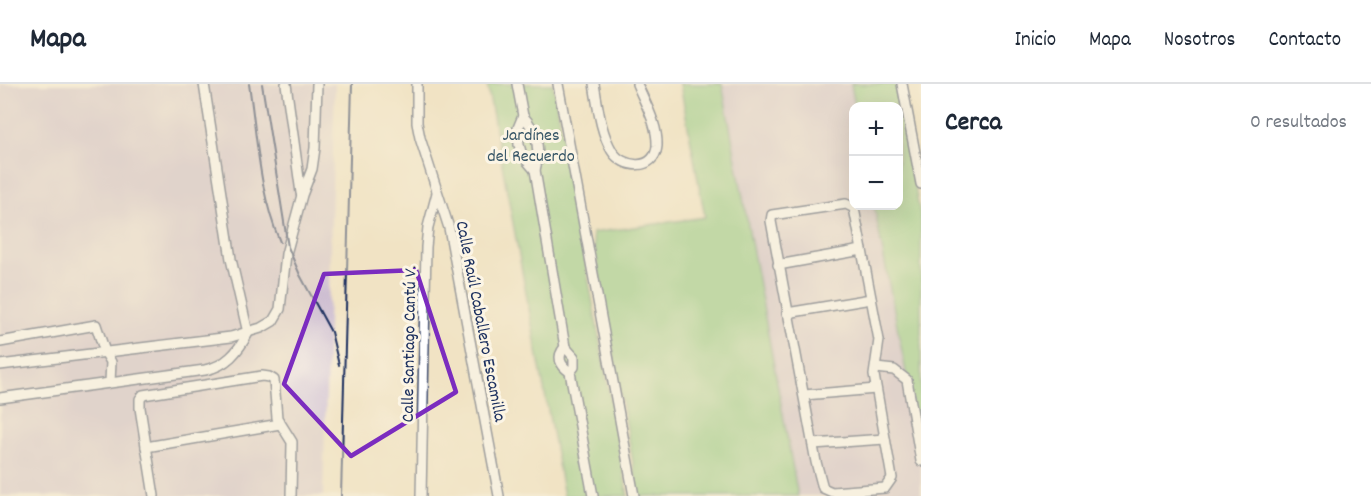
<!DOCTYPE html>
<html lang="es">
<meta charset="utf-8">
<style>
:root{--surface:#fff;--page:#f6f6f7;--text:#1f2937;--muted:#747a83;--line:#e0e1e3}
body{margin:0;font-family:Dekko,sans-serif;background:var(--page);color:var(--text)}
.controls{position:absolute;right:18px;top:18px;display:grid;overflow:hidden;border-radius:12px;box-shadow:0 6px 24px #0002}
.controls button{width:54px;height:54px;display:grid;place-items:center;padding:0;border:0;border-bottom:2px solid var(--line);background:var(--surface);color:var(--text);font:30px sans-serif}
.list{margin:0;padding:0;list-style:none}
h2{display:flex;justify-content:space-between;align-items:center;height:78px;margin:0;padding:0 24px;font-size:26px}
h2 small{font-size:20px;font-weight:400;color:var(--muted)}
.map{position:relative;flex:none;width:921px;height:412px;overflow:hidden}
header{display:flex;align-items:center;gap:36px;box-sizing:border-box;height:84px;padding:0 30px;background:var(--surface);border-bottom:2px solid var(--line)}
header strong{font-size:28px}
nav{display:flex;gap:33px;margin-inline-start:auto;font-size:21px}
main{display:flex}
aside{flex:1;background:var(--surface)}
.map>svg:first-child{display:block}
</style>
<header>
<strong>Mapa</strong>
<nav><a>Inicio</a><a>Mapa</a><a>Nosotros</a><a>Contacto</a></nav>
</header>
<main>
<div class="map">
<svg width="921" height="412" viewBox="0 0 921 412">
<rect width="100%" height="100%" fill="#fcf5e5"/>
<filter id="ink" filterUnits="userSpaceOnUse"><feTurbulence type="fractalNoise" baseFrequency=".0167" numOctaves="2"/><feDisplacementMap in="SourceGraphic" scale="12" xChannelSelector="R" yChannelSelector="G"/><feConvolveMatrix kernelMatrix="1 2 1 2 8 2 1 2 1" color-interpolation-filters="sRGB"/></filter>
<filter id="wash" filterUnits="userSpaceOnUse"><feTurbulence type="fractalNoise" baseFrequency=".008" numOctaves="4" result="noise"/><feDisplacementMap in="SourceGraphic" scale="24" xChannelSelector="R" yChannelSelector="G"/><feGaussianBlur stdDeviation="1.35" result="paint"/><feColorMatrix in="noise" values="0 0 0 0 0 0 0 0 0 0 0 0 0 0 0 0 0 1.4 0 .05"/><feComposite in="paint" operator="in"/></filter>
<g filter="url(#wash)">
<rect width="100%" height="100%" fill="#f1e3c4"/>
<g fill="#cdbed2">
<path d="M 0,0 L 335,0 L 323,412 L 0,412 Z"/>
<path d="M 722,0 L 851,0 L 855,22 L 854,22 L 854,122 L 874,122 L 921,366 L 921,412 L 798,412 Z"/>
</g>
<g fill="#8bcb82" stroke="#537d70" stroke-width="1.5">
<path d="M 487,0 L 553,0 L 628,412 L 564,412 Z"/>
<path d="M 680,0 L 722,0 L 798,412 L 639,412 L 592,149 L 705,133 Z"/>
<path d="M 851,0 L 896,0 L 921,136 L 921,366 L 874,122 L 898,122 L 898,22 L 855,22 Z"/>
</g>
</g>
<g filter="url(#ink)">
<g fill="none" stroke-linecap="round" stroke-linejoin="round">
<g stroke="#3b4a6d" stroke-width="12">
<g id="minor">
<path d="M 286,0 L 301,109"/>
<path d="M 417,0 L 417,39 L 420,54 L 449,144 L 499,412"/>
<path d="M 517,0 L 523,32 L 518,44 L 519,61 L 522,71 L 535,86"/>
<path d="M 558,0 L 634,412"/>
<path d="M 594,0 C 598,22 600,47 612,67 C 623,85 655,87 657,62 C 658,41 645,19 637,0"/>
<path d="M 902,0 L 921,100"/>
<path d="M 523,32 C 537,47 541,66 535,86 L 565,263 L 574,273 L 574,283 L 570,288 L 593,412"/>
<path d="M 846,120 L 854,124 L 879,256 L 874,291 L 892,394 L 885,404 L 832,408 L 823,404 L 816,378 L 771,137 L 772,131 Z"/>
<path d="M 778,181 L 862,166"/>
<path d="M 787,229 L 871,215"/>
<path d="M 0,258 L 96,241 L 105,268 L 111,278 L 110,298"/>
<path d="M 565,263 C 556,273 560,281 570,288"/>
<path d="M 0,281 L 231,253 L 261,244 L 273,237 L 280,225 L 286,170 L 302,111 L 312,85 L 315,64 L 317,0"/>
<path d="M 876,284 L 894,286 L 907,296 L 921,377"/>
<path d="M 804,311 L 876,305"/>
<path d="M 0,314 L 205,286 C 226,282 238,268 248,249 L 231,175 L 204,0"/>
<path d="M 813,360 L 885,355"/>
<path d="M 146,363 L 280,340"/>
<path d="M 154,412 L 140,324 L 140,315 L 143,311 L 262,292 L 269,293 L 274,296 L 277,334 L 292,358 L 291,412"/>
<path d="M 421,412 L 426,163 L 428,143 L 437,109"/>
</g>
</g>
<use href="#minor" stroke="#fff" stroke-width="9"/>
<g stroke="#1b2f5e" stroke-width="2">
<path d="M 249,0 C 257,53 259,109 280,158"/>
<path d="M 262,0 L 288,163 L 300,191 L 331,248 L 339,281"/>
<path d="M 341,412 L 352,0"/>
</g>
</g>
</g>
<path d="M0 0H921V412H0ZM 416,186 L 456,308 L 351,372 L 284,300 L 324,190 Z" fill="#f1e3c4" fill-opacity=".55" fill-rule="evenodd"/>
<path fill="none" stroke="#7b2cbf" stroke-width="4.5" stroke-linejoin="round" d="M 416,186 L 456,308 L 351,372 L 284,300 L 324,190 Z"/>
<g text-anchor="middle" stroke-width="6" stroke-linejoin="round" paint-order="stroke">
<g font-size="18" fill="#375667" stroke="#fcf5e5">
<text x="531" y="56">Jardínes<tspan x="531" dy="21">del Recuerdo</tspan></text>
</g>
<g font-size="18" fill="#1b2f5e" stroke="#fcf5e5">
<text transform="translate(482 237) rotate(79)" y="6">Calle Raúl Caballero Escamilla</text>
<text transform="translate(408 260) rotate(-89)" y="6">Calle Santiago Cantú V.</text>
</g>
</g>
</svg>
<div class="controls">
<button>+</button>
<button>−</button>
</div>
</div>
<aside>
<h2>Cerca<small>0 resultados</small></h2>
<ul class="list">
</ul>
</aside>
</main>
